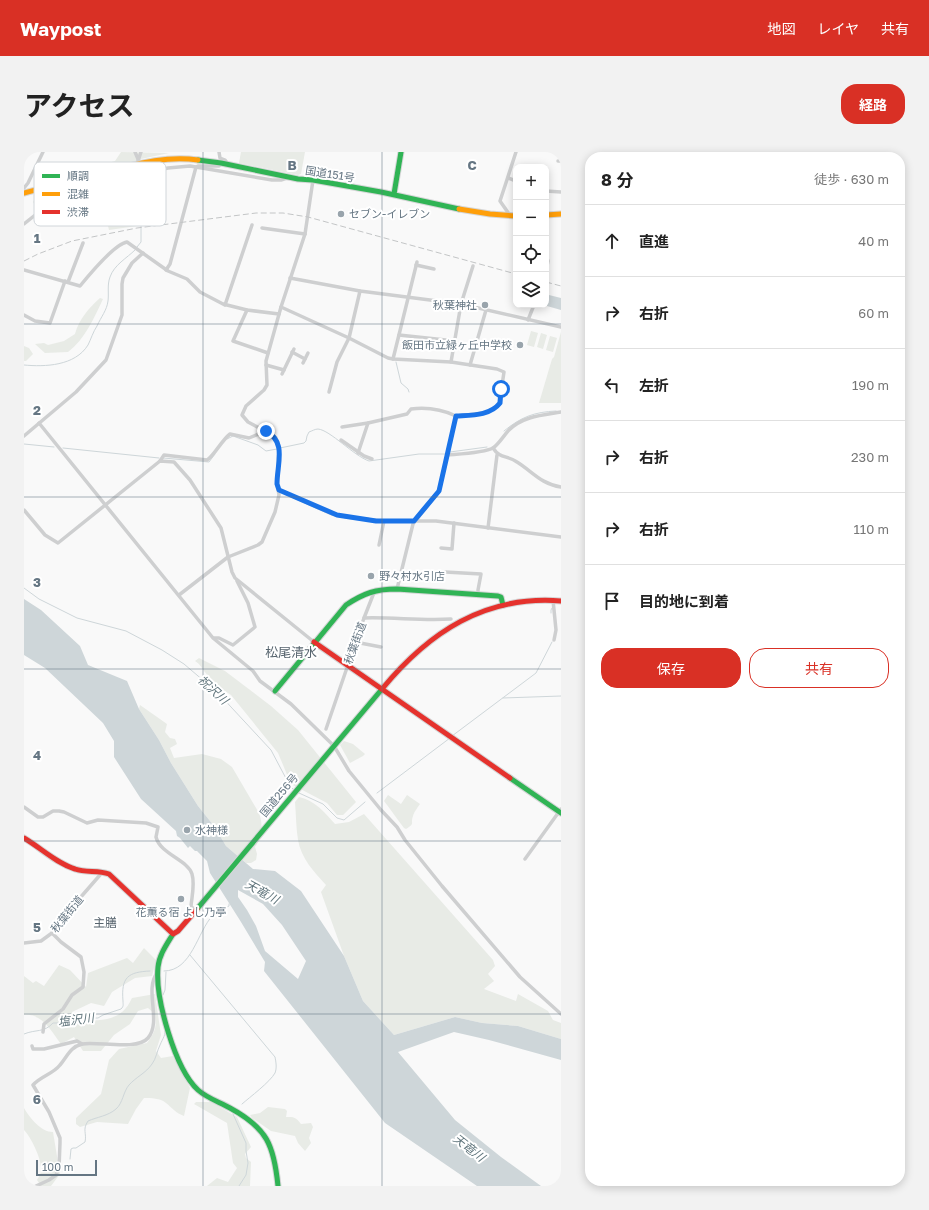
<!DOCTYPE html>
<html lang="ja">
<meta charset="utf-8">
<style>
:root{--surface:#fff;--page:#f2f2f2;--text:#222;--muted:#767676;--line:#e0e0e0;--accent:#d93025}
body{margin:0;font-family:"Golos Text","Noto Sans JP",sans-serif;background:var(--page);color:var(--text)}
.controls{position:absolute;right:12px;top:12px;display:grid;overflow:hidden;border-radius:8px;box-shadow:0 2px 10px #0003}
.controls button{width:36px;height:36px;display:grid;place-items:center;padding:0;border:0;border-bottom:1px solid var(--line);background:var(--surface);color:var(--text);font:20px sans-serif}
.scale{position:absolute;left:12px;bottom:10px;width:61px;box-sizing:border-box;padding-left:4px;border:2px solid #657683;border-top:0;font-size:11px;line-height:14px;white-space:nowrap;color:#657683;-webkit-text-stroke:3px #fff;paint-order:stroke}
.stop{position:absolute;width:12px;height:12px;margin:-9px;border:3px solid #1a73e8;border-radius:50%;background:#fff}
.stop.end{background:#1a73e8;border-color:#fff;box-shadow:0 1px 4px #0008}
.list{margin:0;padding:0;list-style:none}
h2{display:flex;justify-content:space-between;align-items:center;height:52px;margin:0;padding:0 16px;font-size:17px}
h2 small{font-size:13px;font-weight:400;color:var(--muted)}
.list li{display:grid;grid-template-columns:26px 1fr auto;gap:12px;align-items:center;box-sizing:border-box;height:72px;padding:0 16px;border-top:1px solid var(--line)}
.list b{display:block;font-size:15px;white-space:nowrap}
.list em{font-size:13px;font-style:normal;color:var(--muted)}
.actions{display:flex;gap:8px;padding:12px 16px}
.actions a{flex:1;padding:9px 0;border:1px solid var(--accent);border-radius:16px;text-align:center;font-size:14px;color:var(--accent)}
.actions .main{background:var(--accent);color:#fff}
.icon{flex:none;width:22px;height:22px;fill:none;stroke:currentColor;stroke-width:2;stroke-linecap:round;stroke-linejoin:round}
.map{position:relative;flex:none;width:537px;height:1034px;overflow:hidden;border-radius:16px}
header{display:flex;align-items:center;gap:24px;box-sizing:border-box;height:56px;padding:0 20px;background:var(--accent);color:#fff}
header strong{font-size:19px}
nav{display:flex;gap:22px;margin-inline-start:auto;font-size:14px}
.intro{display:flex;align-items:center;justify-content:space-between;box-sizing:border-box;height:96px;padding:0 24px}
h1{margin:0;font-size:28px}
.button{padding:10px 18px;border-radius:16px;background:var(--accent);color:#fff;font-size:14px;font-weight:700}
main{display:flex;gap:24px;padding:0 24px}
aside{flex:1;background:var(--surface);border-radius:16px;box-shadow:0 2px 10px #0003}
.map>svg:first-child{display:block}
</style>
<header>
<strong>Waypost</strong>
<nav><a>地図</a><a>レイヤ</a><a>共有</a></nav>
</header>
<div class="intro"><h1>アクセス</h1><a class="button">経路</a></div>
<main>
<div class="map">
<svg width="537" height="1034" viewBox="0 0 537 1034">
<rect width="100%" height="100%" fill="#f9f9f9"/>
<g fill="#e8ebe6">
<path d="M 97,0 L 145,1 L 117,7 L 113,22 L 123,29 L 113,74 L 85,78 L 84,74 L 94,51 L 74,41 L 83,28 L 60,34 L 68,40 L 61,47 L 34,46 L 13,56 L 9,50 L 15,41 L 28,38 L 31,27 L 91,9 Z"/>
<path d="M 217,0 L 281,0 L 277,22 L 274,23 L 215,11 Z"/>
<path d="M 76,146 L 79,147 C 70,166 61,187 44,200 L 21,201 L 11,192 L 20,191 L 24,193 L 40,189 L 51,182 C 55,167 65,156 76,146 Z"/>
<path d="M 507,179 L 514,181 L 510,195 L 503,193 Z"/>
<path d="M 537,180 L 537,251 L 515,251 L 528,207 L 530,205 Z"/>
<path d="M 517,181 L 523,183 L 519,197 L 513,195 Z"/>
<path d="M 526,184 L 533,186 L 529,200 L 522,198 Z"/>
<path d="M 0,194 L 5,196 L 9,202 L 2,209 L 0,209 Z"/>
<path d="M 175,506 L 201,519 L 247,554 L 274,578 L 332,650 L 319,663 L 313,663 L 303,651 L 267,632 L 254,601 L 207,543 C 197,537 187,528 180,519 C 177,515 176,512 171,509 Z"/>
<path d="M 116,553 L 143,572 L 141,580 L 146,586 L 151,587 L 153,592 L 146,596 L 150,606 L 178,602 L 197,607 L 208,615 L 235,661 C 239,672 239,685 231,695 L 233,702 L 232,708 L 227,711 L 222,711 L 202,694 L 190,674 L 174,654 L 147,611 L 135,588 L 115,557 Z"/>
<path d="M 320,589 L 329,592 L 341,602 L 339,604 L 326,611 L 316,593 Z"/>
<path d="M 364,643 L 377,652 L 383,643 L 396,652 C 394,655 390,660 389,664 C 386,672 392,671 382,677 L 380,676 C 373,667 367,658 360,649 Z"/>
<path d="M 275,645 C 292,649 300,660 311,672 L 325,670 L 340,662 L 469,808 L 471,814 L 464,822 L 470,829 L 460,837 L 492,849 L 494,842 L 524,859 L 529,868 L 537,871 L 537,887 L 494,874 L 458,871 L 431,865 L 370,883 L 339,849 L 320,804 L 297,740 L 302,733 C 290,720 277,706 274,688 C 272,676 272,662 271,650 Z"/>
<path d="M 120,796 L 132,808 L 128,824 L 111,826 L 88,840 L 80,854 L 67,851 L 48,860 L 52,869 C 76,868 97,871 108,846 L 131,842 L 137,883 L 132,899 L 137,906 L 149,904 L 166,936 L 160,964 C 152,961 148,956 142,951 C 136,946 127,946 120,946 L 112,957 L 104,972 L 73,970 L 56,975 L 52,972 L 52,966 L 77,942 L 85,908 L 95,897 L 123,891 C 131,880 133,875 131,862 L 124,856 L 114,859 L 106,872 L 90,883 L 77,899 L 59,899 L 50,885 L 37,892 C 27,879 18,861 0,863 L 0,824 L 9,831 L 12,829 L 20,834 L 35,813 L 46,818 L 62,835 L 64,821 L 103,806 L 109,811 Z"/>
<path d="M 172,950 L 187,950 L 213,965 L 227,995 L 221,1002 L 222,1006 L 227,1010 L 226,1034 L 183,1034 L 193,1026 L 204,1030 L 213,1016 L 209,1011 L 203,971 L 170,952 Z"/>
<path d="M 244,955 L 261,957 L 263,959 L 262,965 C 270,965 272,965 277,972 L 287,971 L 289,975 L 285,986 L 287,991 L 281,999 L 274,991 L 271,984 L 247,979 L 228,966 L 226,963 L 236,961 Z"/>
<path d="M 0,956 C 6,966 17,980 29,980 L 36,1022 L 27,1034 L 17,1034 L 13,1028 C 15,1024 18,1021 17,1016 C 17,1006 7,985 0,978 Z"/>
</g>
<g fill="#ced6d9" fill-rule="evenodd">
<path d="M 525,143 L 537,146 L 537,158 L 523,154 Z"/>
<path d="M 0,447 L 17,458 L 56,494 L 64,513 L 103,529 L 115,557 L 135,588 L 147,611 L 174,654 L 190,674 L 202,694 L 229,717 L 251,719 L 277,739 L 320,804 L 339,849 L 370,883 L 431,865 L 458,871 L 494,874 L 537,887 L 537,908 L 465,888 L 430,880 L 374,900 L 431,968 L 477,1005 L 517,1034 L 453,1034 L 361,971 L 240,819 L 241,810 L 217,770 L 186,721 L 183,709 L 173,699 L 171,699 L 166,694 L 164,696 L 156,686 L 153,684 L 152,679 L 117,647 L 90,605 L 90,589 L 79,571 L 21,516 L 0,503 ZM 214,738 L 239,752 L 258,773 L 282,809 L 274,827 L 241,799 L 232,774 L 223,758 L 214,745 Z"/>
</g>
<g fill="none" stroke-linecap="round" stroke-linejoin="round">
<g stroke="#ced6d9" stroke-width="1">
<path d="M 113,95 L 117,90 L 117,68 L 122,49 L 124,31 L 127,22"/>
<path d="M 372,210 L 377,231 L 384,237 L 385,240"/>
<path d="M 0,213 C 21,215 51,214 64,193 C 67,187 69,180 73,174 C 77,165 83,158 84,149 C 85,141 83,133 86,125 C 90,113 103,106 111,98"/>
<path d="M 480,279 C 497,265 510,260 532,259"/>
<path d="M 203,287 L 209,284 L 234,293 L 242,299 L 253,297"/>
<path d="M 0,292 L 30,295"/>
<path d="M 39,296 L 135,306"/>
<path d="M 256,296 L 280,291 L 282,289 L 283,284 L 285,280 C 288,279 291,277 294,277 C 306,278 330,304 345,309 L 395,302 L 421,302"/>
<path d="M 426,300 L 463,295"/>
<path d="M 139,306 L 185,310 L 191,302"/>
<path d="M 0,436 L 15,447 L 53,466 L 102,479 L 138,498 L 160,512 L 194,541 L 247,598 L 266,634 L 269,637"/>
<path d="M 527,461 L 527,458 L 528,456"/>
<path d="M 479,546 L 537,544"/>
<path d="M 428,584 L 512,521 L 528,490"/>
<path d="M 275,641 L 299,652 L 313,666 L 320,668 L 341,650"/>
<path d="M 353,641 L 426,586"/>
<path d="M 166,803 L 251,905 C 252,910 253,916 251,921 C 246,930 226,945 218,952"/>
<path d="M 140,819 C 168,819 173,780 189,763 C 193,759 200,757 205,754 L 205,752"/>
<path d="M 139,843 L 141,838 L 142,820"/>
<path d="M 0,882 C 12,877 20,881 29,871 L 37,871 L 58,866 L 74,866 L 79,863 L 97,857 C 100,854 99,853 99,849 C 97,825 104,820 126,819"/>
<path d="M 209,962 L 222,991 L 222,999 L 224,1011 L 222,1023 L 215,1034"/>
<path d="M 46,1007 L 47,997 L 49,996 L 52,996 L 61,990 C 63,981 58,978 64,969 C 73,965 84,964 92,957 C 99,951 99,940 105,933 C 112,925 122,921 128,912 C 132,907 133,899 136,893 C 139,886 142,883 141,876"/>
</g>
<g stroke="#d5d6d7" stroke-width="7">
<g id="fast">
<path d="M 174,8 L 197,11 L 274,27 L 289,28 L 357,40 L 435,57"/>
<path d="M 370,42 L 377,0"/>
<path d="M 251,539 L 322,453 C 340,441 352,437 373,437 L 474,444 L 477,445 L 479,453"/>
<path d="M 486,626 L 537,661"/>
<path d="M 173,757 L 358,537"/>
<path d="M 149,782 C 143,792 135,803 134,815 C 131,846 151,917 174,938 C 183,946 195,950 206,956 C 243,976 250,993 254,1034"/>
</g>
</g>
<g stroke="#d5d6d7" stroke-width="7">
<g id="slow">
<path d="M 0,41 C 26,34 52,28 77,21 C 109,13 141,3 174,8"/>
<path d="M 435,57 L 466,62 L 492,64"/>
<path d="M 522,63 L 537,62"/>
</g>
</g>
<g stroke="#d5d6d7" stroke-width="7">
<g id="jam">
<path d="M 290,490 L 486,626"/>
<path d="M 358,537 C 405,480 461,443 537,449"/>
<path d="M 0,686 C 17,696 32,711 51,717 C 62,721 74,718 85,722 L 149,782 L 154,779 L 173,757"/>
</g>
</g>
<g stroke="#cecfd0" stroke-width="3.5">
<path d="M 111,0 L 114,7"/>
<path d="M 195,0 L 196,6 L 201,8 L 203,11"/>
<path d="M 534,9 L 537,9"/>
<path d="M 113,12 L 117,0"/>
<path d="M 484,26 L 492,29"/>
<path d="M 0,36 L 4,31 L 19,0"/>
<path d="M 522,39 L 537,40"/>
<path d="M 485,62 L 476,49 L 492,0"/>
<path d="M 0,72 L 25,52 C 41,48 65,58 81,62 L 88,61 L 112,26 L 120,21 L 144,16 L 166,14 L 248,28 L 257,28 L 263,26"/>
<path d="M 238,76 L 281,82"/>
<path d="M 522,103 L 524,109 L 522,119"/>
<path d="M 392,113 L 410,117"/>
<path d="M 0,118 L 56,134 C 65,123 91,92 103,90 L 144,119 L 163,127 L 176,140 L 199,152 L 223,158 L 255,162"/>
<path d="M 142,118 L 146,112 L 172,15 L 174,14 L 195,14 L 197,11"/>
<path d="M 266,126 L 336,139 L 437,152 L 537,175"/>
<path d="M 44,130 L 59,91"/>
<path d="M 201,153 L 228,73"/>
<path d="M 257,155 L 325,186 L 364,206 L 369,207 L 427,210 L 473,217 L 480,220 L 475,253 L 461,261 L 432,264 L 415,339 L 389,372 L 373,437"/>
<path d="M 223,158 L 209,189 L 244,201"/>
<path d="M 0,163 L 11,169 L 26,171 L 41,129"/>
<path d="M 504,168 L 510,153"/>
<path d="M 375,183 L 431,189"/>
<path d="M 268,200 L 281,207"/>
<path d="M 369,207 L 393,110"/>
<path d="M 427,210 L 437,152 L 449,114"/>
<path d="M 279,211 L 284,201"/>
<path d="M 242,213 L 260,218"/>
<path d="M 446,213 L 462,158"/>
<path d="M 258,222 L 270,197"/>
<path d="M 305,240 L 313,210 L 325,186 L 336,139"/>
<path d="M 15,271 L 189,486 L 229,519 L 236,529 L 267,552 L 310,594 L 325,619 L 357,658 L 373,675 L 381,688 L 418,734 L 496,825 L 537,862"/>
<path d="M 318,275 L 344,271 L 383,262 L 387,257 C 403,255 417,257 432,264"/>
<path d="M 0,284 L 52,240 L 82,208 L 98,163 L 98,132 L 99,126 L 108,111 L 119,101"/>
<path d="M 317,288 L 340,304 L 348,307"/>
<path d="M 469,296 C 476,307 483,303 493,310 C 509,320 517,332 537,335"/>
<path d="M 334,301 L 344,271"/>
<path d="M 423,303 C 434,302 460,301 469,296 C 475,292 480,283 485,278 C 499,264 519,263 537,260"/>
<path d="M 136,309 L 140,303 L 183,308 C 189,305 198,288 206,282 L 225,286 L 242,279"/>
<path d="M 255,338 L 308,362 L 323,365 L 357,369 L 412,369 L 537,385"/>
<path d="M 0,358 L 21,383 L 34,391 L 136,309 L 150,310 L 166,328 L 197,376 L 208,420 L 211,426 L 290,490"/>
<path d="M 464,376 L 473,303"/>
<path d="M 355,393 L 360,369"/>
<path d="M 417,396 L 428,397 L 430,371"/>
<path d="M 421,420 L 457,422 L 454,438 L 454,443"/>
<path d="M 155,443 L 204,405 L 234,393 L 238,390 L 251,360 L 255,343 L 253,332 L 255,294 L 252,286 L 248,283 L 224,270 L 218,263 L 222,254 L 240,238 L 243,233 L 242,209 L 257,155 L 281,82 L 289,28"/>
<path d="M 529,448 L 532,478 L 530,488"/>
<path d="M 340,466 C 369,465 398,469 427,467"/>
<path d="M 190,486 L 195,486 L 209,493 L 231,475 L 224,451 L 213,429"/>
<path d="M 331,490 L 357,495"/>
<path d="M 302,577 L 340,466 L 351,438"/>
<path d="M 0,655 L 14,665 L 19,665 L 29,659 L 35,659 L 40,660 L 63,671 L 74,668 L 122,671 L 134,675 L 132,685 C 136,702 164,708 168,722 C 171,732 168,744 167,754 L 171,759"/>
<path d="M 501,707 L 537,657"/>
<path d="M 0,791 L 17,789 L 28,781 L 49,754 L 76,723 L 77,719"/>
<path d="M 19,880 L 20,872 L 39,857 L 48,843 L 59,835 L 60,820 L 57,805 L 37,790 L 28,781"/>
<path d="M 8,894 L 9,897 L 20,897 L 53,889 L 58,892"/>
<path d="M 12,1034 L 25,1028 L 32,1023 L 35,1016 L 36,991 L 36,986 L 25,960 L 9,933 C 17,924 29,922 36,913 C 43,905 46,895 58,892 C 73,889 113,899 124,886 C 138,869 120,838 133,821"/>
</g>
<use href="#fast" stroke="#30b455" stroke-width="5"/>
<use href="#slow" stroke="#ff9f0a" stroke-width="5"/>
<use href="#jam" stroke="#e5322d" stroke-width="5"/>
<g stroke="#c3c5c6" stroke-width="1" stroke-dasharray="6 3" stroke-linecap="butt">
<path d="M 0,109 L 14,102 L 48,89 L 113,76 L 232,61 L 259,61 L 284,65 L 492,122"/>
<path d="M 522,130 L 537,134"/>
</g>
</g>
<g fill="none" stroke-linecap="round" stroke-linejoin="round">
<path stroke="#1a73e8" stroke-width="5" d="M 242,279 C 263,290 253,312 253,332 L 255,338 L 313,363 L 352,369 L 390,369 L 415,339 L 432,264 C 447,263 466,264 476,251 L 477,237"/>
</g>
<path fill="none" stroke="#657683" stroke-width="1" stroke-opacity="0.55" d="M 179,0 L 179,1034M 358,0 L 358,1034M 0,172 L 537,172M 0,345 L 537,345M 0,517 L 537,517M 0,689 L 537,689M 0,862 L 537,862"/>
<g fill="#99a4ac" stroke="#fff" stroke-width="1.5">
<circle cx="317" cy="62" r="4"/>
<circle cx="461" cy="153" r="4"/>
<circle cx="496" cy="193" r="4"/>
<circle cx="347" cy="424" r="4"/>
<circle cx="163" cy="678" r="4"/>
<circle cx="157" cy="747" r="4"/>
</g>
<g text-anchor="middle" stroke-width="4" stroke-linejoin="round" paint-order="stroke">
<g font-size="11" fill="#657683" stroke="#fff">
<text transform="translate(306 22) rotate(9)" y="4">国道151号</text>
<text transform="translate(331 491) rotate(-70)" y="4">秋葉街道</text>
<text transform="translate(255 643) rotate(-50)" y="4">国道256号</text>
<text transform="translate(43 762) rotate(-51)" y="4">秋葉街道</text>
</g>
<g font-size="11" fill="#657683" stroke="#fff" text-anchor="start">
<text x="325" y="66">セブン-イレブン</text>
<text x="453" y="157" text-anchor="end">秋葉神社</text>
<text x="488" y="197" text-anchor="end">飯田市立緑ヶ丘中学校</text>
<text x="355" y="428">野々村水引店</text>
<text x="171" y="682">水神様</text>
<text x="157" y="764" text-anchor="middle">花薫る宿 よし乃亭</text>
</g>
<g font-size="12" font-style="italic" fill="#60757c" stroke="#fff">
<text transform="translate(189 538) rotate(43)" y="4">祝沢川</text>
<text transform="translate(238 740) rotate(29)" y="4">天竜川</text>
<text transform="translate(52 868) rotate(-7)" y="4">塩沢川</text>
<text transform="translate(445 996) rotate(38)" y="4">天竜川</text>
</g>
<g font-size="12" fill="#57646e" stroke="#fff">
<text x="81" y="775">主膳</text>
</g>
<g font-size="13" fill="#57646e" stroke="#fff">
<text x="267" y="505">松尾清水</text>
</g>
</g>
<rect x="10" y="10" width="132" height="64" rx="6" fill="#fff" stroke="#d1d6da" stroke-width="1"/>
<rect x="18" y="22" width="18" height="4" fill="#30b455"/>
<rect x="18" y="40" width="18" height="4" fill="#ff9f0a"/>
<rect x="18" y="58" width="18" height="4" fill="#e5322d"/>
<g font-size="11" fill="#657683">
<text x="43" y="28">順調</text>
<text x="43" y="46">混雑</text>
<text x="43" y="64">渋滞</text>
</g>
<g font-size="13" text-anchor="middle" font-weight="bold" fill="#657683" stroke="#fff" stroke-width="4" stroke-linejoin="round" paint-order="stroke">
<text x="268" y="18">B</text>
<text x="448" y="18">C</text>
<text x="13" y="91">1</text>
<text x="13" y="263">2</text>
<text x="13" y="435">3</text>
<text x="13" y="608">4</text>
<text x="13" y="780">5</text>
<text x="13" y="952">6</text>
</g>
</svg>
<div class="controls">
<button>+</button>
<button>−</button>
<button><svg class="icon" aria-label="locate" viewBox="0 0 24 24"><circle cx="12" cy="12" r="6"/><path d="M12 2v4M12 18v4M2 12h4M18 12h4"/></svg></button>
<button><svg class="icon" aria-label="layers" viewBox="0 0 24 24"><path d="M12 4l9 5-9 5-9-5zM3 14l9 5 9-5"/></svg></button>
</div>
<div class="scale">100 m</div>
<div class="stop" style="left:477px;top:237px"></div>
<div class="stop end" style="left:242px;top:279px"></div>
</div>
<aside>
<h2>8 分<small>徒歩 · 630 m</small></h2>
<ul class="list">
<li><svg class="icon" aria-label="ahead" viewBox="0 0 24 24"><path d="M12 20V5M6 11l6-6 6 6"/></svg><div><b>直進</b></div><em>40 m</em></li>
<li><svg class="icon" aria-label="right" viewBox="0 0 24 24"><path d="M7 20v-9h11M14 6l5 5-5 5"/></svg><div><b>右折</b></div><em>60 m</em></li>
<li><svg class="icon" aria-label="left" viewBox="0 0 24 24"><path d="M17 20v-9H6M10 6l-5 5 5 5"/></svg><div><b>左折</b></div><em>190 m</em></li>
<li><svg class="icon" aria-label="right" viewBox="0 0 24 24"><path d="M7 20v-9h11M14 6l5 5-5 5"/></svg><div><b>右折</b></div><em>230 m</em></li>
<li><svg class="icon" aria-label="right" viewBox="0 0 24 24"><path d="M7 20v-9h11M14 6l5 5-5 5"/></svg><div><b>右折</b></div><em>110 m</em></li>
<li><svg class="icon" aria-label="arrive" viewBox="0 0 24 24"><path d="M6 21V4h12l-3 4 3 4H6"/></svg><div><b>目的地に到着</b></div></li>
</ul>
<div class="actions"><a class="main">保存</a><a>共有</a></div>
</aside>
</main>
